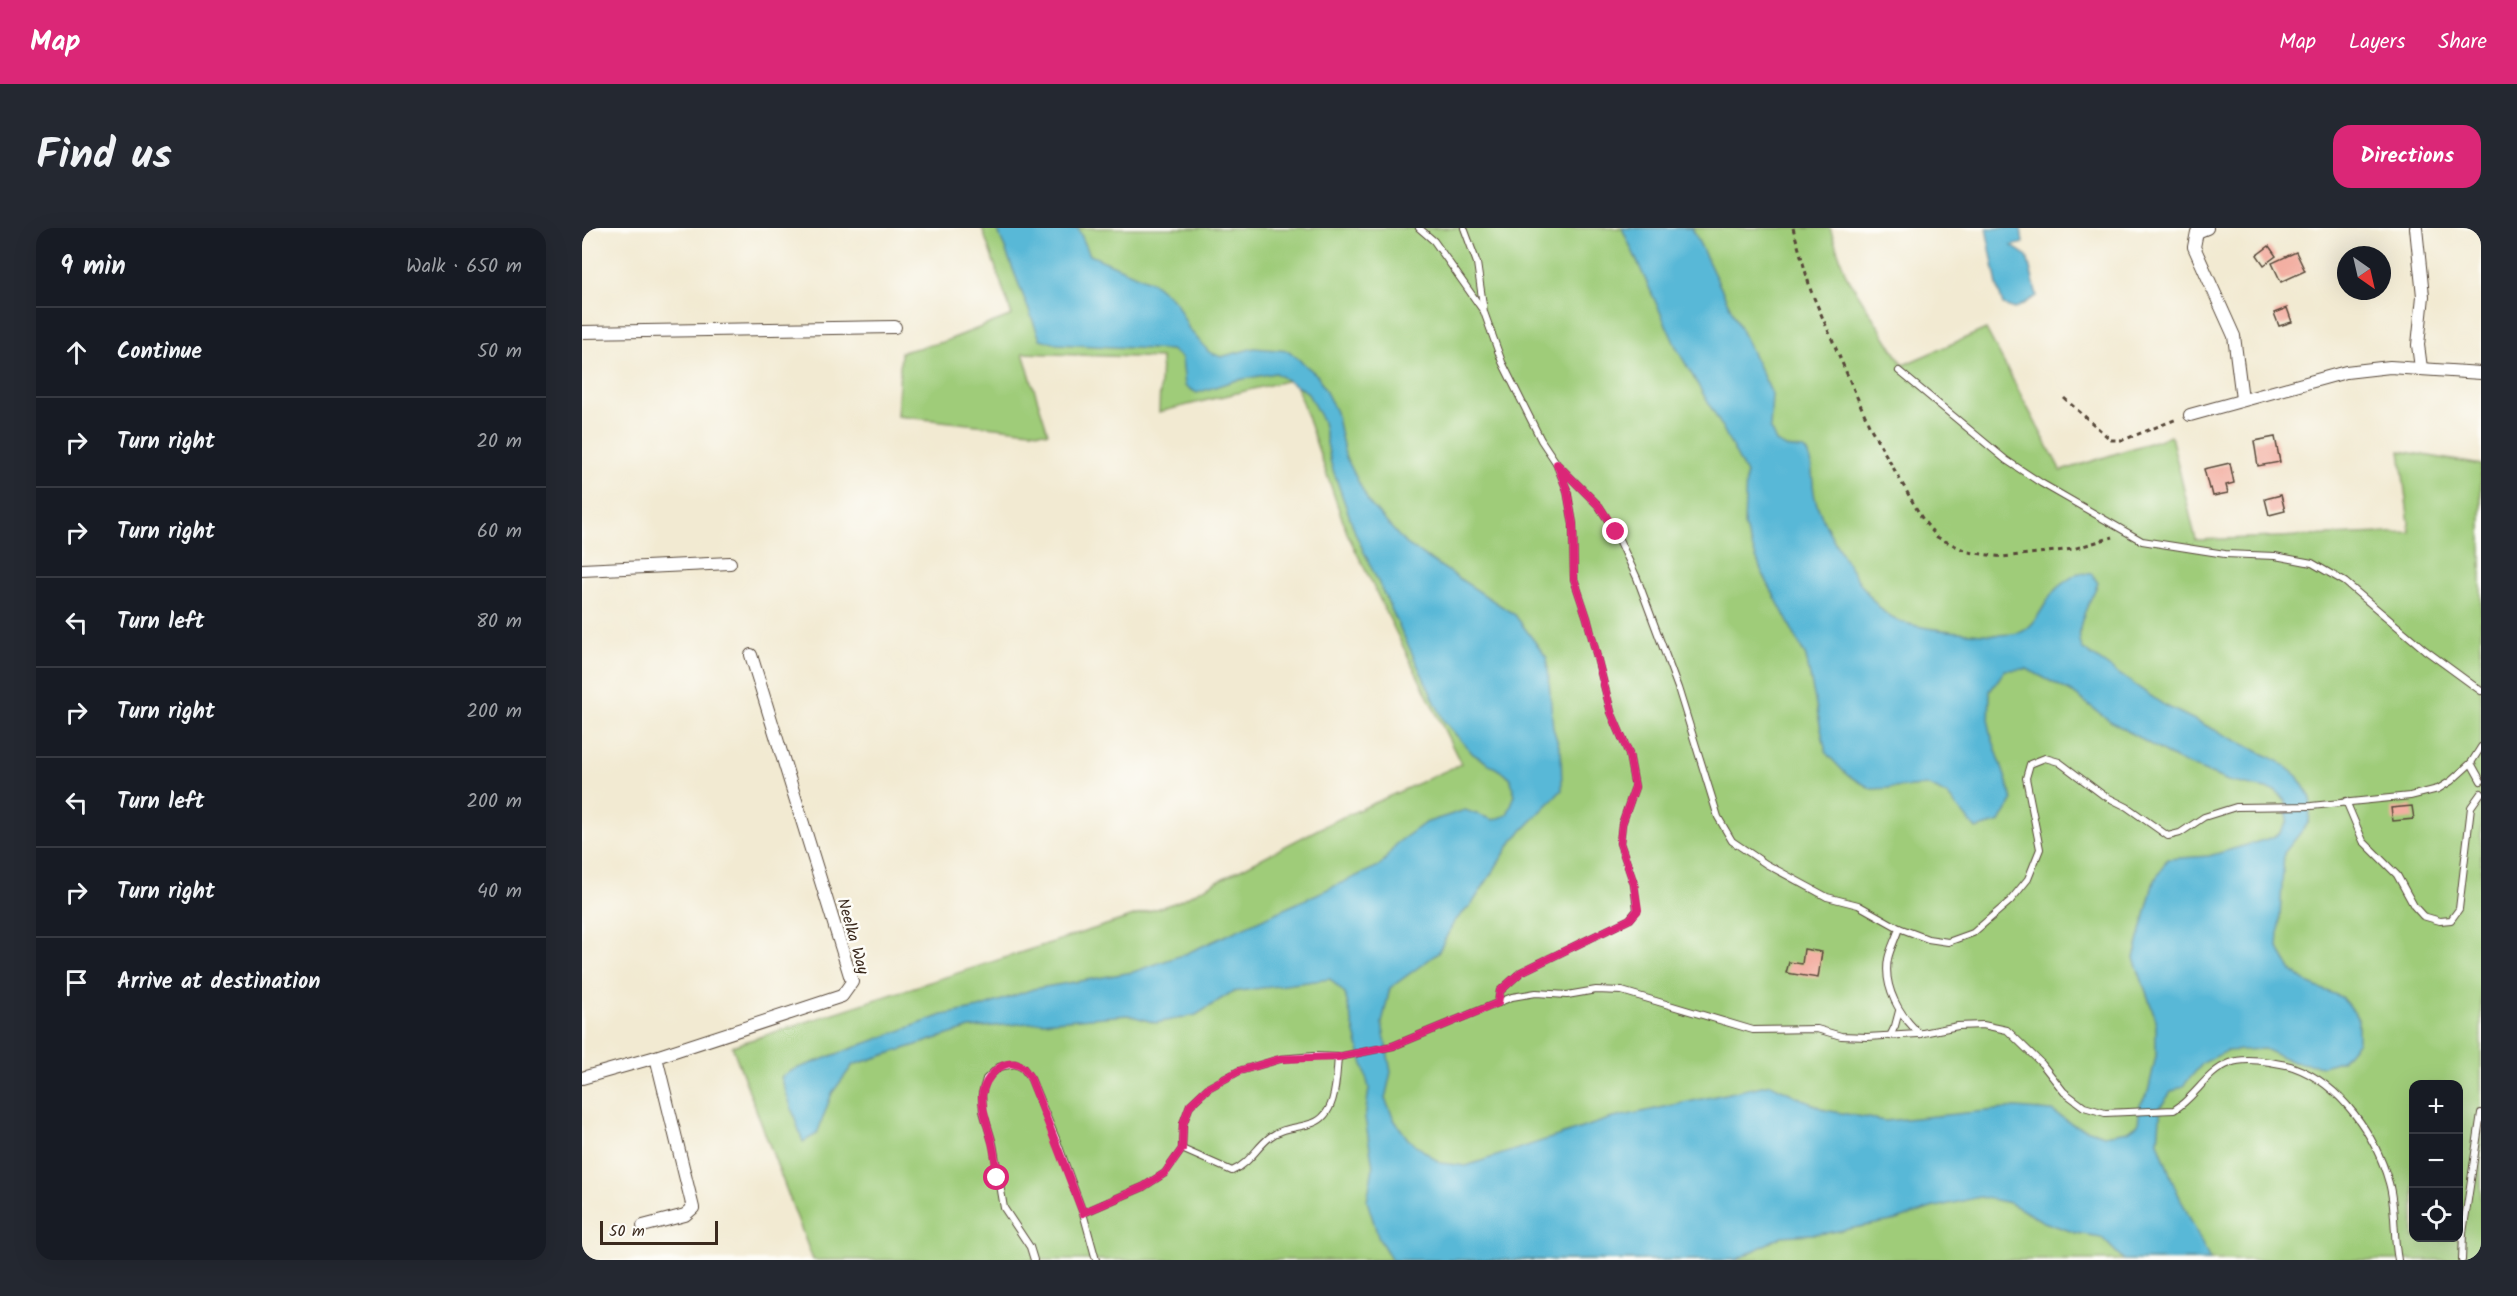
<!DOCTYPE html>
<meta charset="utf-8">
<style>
:root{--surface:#171b24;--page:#242831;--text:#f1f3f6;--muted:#9ea1a6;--line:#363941;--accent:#db2777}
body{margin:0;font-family:Kalam,sans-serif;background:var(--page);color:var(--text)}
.controls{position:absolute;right:18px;bottom:18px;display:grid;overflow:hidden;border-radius:12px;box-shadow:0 6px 24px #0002}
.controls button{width:54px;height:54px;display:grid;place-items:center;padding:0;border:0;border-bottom:2px solid var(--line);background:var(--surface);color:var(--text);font:30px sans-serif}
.compass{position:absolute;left:1755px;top:18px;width:54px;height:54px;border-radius:50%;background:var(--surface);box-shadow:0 6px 24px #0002;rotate:146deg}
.scale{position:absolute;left:18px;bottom:15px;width:118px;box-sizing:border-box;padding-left:6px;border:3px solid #3b2a1e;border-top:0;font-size:16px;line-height:21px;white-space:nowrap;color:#3b2a1e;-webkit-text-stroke:4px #fdfcf7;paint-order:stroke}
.stop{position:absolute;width:18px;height:18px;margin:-14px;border:4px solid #db2777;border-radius:50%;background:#fff}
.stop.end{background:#db2777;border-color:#fff;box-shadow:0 2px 6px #0008}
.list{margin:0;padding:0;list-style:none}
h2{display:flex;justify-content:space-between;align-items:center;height:78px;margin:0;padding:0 24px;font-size:26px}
h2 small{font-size:20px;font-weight:400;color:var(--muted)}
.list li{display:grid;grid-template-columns:39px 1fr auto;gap:18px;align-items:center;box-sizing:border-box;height:90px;padding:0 24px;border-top:2px solid var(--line)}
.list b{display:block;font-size:22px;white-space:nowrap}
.list em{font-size:20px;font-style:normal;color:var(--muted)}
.icon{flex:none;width:33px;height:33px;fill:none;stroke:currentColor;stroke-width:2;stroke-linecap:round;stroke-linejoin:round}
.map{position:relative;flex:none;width:1899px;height:1032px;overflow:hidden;border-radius:18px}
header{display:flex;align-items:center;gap:36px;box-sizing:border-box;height:84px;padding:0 30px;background:var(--accent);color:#fff}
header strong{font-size:28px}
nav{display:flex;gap:33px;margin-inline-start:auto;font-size:21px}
.intro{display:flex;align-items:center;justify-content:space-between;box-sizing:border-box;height:144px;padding:0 36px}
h1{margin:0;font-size:42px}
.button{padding:15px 27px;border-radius:18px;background:var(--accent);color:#fff;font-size:21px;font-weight:700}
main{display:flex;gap:36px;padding:0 36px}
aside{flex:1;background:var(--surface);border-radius:18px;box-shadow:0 6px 24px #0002}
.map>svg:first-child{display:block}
</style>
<header>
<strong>Map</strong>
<nav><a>Map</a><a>Layers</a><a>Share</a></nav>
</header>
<div class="intro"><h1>Find us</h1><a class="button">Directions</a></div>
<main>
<aside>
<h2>9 min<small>Walk · 650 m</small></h2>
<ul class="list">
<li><svg class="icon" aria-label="ahead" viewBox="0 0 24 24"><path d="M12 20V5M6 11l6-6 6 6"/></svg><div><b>Continue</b></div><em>50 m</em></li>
<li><svg class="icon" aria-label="right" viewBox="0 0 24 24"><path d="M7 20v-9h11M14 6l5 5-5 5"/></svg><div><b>Turn right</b></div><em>20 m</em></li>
<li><svg class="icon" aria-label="right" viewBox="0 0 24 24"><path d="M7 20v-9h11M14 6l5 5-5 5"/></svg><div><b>Turn right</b></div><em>60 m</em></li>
<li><svg class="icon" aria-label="left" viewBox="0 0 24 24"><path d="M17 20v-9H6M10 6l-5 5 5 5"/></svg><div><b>Turn left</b></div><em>80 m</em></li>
<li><svg class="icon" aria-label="right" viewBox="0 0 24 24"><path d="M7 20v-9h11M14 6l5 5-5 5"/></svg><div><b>Turn right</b></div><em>200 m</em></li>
<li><svg class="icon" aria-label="left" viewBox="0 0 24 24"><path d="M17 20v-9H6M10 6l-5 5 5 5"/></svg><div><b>Turn left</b></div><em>200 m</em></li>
<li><svg class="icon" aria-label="right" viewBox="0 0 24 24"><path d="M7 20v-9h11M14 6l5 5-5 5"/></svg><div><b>Turn right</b></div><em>40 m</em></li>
<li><svg class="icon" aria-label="arrive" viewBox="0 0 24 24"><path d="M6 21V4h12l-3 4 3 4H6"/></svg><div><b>Arrive at destination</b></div></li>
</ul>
</aside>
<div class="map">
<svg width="1899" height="1032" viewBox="0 0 1899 1032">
<rect width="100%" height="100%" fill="#fdfcf7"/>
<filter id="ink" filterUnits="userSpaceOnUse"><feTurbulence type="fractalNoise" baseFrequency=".0167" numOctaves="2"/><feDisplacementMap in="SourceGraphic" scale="12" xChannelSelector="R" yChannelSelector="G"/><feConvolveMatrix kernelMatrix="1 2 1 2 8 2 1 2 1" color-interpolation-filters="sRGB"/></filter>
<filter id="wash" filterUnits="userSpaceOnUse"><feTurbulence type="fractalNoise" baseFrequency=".008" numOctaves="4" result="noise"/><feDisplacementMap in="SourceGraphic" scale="24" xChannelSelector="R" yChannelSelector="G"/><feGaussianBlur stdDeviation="1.35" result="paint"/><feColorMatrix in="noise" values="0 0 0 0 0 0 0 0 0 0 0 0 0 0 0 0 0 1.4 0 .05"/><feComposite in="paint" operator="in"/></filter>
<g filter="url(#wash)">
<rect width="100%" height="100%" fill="#f2ead2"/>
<path fill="#9fcc79" stroke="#6d7b4c" stroke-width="1.5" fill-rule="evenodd" d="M 400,0 L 1248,0 L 1264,47 L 1321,137 L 1404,101 L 1479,243 L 1589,208 L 1614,312 L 1828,304 L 1818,223 L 1899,237 L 1899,1032 L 231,1032 L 150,818 L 595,674 L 750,594 L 879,536 L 765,305 L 712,151 L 577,184 L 579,130 L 441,125 L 466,205 L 315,188 L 319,124 L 361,114 L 430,87 ZM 1832,856 L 1876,856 L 1876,1010 L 1832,1010 Z"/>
<g fill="#59b8d7" stroke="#4a717a" stroke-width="1.5">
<path d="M 415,0 L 496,0 L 508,27 L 572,55 L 594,74 L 607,101 L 627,124 L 639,129 L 672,120 L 707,123 L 736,148 L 754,184 L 763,227 L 787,275 L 823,315 L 933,387 L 965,430 L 971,500 L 979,524 L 980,562 L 931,612 L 890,676 L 872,694 L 856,725 L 808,760 L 800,795 L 809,844 L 803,871 L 813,893 L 826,911 L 858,935 L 884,938 L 1027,891 L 1189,856 L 1243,882 L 1303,893 L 1434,880 L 1470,883 L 1492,897 L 1522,907 L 1546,903 L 1556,896 L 1558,877 L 1566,864 L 1574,828 L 1574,792 L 1552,730 L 1571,656 L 1585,631 L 1627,628 L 1689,610 L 1698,605 L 1705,594 L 1704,574 L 1694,563 L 1646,553 L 1593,531 L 1528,493 L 1491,465 L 1445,441 L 1423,442 L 1408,463 L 1407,501 L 1431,572 L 1418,594 L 1394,601 L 1365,567 L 1348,558 L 1290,561 L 1265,547 L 1244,525 L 1224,429 L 1179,342 L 1162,298 L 1164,246 L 1138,195 L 1095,121 L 1040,0 L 1110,0 L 1190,166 L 1188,200 L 1194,214 L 1206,220 L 1222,221 C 1234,235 1228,256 1234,273 C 1242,300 1286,376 1310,390 C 1328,401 1416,410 1436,405 C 1454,401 1462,373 1474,361 C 1480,355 1489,350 1496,345 L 1510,346 L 1516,355 C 1508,375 1490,400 1501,421 L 1582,477 L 1696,533 L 1715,548 L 1729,570 L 1727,594 L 1702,625 L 1696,720 L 1709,742 L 1727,756 L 1759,769 L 1776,789 L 1776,813 L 1760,832 L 1741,838 L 1711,834 L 1682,821 L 1644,823 L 1621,835 L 1601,858 L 1589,864 L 1579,878 L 1576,914 L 1592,957 L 1628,1032 L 1542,1032 L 1519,1009 L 1494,1005 L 1462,994 L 1428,975 L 1398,969 L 1349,980 L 1315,992 L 1245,1005 L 1200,1008 L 1154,1032 L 810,1032 L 797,1011 L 785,973 L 791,939 L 783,890 L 787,860 L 763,766 L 748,751 L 650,764 L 614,787 L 574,795 L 546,787 L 388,800 L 271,837 L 250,865 L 235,906 L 221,914 L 199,849 L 211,842 L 361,787 L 397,780 L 451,761 L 551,744 L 603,726 L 799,637 L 815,615 L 843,595 L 883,582 L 912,592 L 925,587 L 933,567 L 928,549 L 891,526 L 862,493 L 774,307 L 749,236 L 741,194 L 725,164 L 693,145 L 651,153 L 615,165 L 603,158 L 600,130 L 589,122 L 475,116 L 458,111 Z"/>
<path d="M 1404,0 L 1439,0 L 1441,15 L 1430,18 L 1445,28 L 1455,68 L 1433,81 L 1421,77 L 1415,57 Z"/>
</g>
<g id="blocks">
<g fill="#f3afa2">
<path d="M 1687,18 L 1694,28 L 1682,37 L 1675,27 Z"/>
<path d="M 1714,24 L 1723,43 L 1699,54 L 1690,35 Z"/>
<path d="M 1705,80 L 1710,94 L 1697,98 L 1692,85 Z"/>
<path d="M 1693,209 L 1698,234 L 1676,238 L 1672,213 Z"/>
<path d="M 1648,235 L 1652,255 L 1644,257 L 1646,265 L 1631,268 L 1629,260 L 1627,261 L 1622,241 Z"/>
<path d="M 1699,267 L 1703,283 L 1687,287 L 1683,271 Z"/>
<path d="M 1830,578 L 1832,591 L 1811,593 L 1809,580 Z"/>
<path d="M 1222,721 L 1240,724 L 1236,750 L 1204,745 L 1207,734 L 1220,736 Z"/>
</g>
</g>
</g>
<g filter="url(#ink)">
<use href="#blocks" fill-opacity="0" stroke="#564739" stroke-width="1.5"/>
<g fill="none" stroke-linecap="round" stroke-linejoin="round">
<g stroke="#564739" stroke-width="8">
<g id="service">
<path d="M 837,0 L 852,13 L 900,81"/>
<path d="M 882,0 L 895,35 L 902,84 L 920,134 L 959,212 L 975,236 L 1017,278 L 1034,305 L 1055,350 L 1096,460 L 1136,589 L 1150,613 L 1184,636 L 1245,669 L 1276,677 L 1317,700 L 1346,711 L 1366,714 L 1391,705 L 1428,673 L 1446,651 L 1458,621 L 1444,550 L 1448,536 L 1463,530 L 1477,534 L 1521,567 L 1545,579 L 1586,608 L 1598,605 L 1622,589 L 1654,579 L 1729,578 L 1828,568 L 1856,561 L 1869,553 L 1889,535"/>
<path d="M 1317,143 L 1424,232 L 1459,255 L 1560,313 L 1643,326 L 1693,328 L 1730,335 L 1763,354 L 1843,422 L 1899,463"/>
<path d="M 1899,519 L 1889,535 L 1899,553"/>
<path d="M 1764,573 L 1781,613 L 1815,647 L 1832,678 L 1841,688 L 1858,693 L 1869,692 L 1877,681 L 1889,579 L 1899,565"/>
<path d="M 1317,700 C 1314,710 1308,721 1306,731 C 1301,760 1318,788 1338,806"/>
<path d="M 916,775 L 918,763 L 939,744 L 1048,691 L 1055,682 L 1052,656 L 1038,615 L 1040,596 L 1053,559 L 1047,526 L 1029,484 L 1005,390 L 992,351 L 991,296 L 985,262 L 976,240"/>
<path d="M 1308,808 L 1313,798 L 1317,783"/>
<path d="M 600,921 L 650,943 C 667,936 674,920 688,909 C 701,899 717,900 731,895 C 755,887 754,850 756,829"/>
<path d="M 501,985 L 561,959 L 583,945 L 600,921 L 601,896 L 608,877 L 626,860 L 657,843 L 698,831 L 732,828 L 756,829 L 811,818 L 930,769 L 954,765 L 985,767 L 1014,762 L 1040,763 L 1171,802 L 1235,801 L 1259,808 L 1285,809 L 1336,806 L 1376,798 L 1401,797 L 1425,802 L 1460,836 L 1482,864 L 1502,879 L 1523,885 L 1592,882 C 1613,870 1624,844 1648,835 C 1659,830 1676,832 1688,834 C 1696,836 1704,836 1711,839 C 1759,856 1794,908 1807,955 C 1814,979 1811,1007 1816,1032"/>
<path d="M 452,1032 L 448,1019 L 422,980 L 411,916 L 401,883 L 400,866 L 404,851 L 417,839 L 433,836 L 441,840 L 449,851 L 475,913 L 501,985 L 514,1032"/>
<path d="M 1880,1032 L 1881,1005 L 1899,885"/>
</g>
</g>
<g stroke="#564739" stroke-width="14">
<g id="minor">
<path d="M 1625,0 L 1615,4 L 1612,19 L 1652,108 L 1660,171"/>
<path d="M 1834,0 L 1841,68 L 1836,117 L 1839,140"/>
<path d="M 0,104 L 313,99"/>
<path d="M 1608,187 L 1764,144 L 1808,139 L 1899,145"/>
<path d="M 0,342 L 148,335"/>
<path d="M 0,850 L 74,829 L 260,768 L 270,754 L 169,427"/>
<path d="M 61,998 L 103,987 L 111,980 L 74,829"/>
</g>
</g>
<g stroke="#564739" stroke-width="3" stroke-dasharray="4.5 4.5" stroke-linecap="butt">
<path d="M 1211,0 L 1229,63 L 1288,199 L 1341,292 L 1355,309 L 1386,324 L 1421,329 L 1491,321 L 1531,309"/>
<path d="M 1482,170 L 1529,212 L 1541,212 L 1595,191"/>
</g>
<use href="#service" stroke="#fff" stroke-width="6"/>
<use href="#minor" stroke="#fff" stroke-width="12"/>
</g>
</g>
<g fill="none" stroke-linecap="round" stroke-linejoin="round" filter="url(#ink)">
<path stroke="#db2777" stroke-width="8" d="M 415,950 C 414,938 413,925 410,914 C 406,898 400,884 400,868 C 401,851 423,825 441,840 C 444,843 447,848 449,851 L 501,985 L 561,959 L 583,945 L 600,921 L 601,896 L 608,877 L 626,860 L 657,843 L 698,831 L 756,829 L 811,818 L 916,775 L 918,763 L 939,744 L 1048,691 L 1056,682 L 1052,656 L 1038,615 L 1040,596 L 1053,559 L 1047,526 L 1029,484 L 1005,390 L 992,351 L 991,296 L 985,262 L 975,236 L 1017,278 L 1034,304"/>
</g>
<g text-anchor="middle" stroke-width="5" stroke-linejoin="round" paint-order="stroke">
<g font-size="16" fill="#3b2a1e" stroke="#fdfcf7">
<text transform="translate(272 708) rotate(74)" y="6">Neelka Way</text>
</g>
</g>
</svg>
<div class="controls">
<button>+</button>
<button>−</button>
<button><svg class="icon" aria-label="locate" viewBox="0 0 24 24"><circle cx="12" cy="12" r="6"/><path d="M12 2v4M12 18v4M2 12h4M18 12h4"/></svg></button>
</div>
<svg class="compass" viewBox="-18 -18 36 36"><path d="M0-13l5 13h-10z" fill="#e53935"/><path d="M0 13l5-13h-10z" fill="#9ea1a6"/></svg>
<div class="scale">50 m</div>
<div class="stop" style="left:415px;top:950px"></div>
<div class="stop end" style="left:1034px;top:304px"></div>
</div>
</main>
